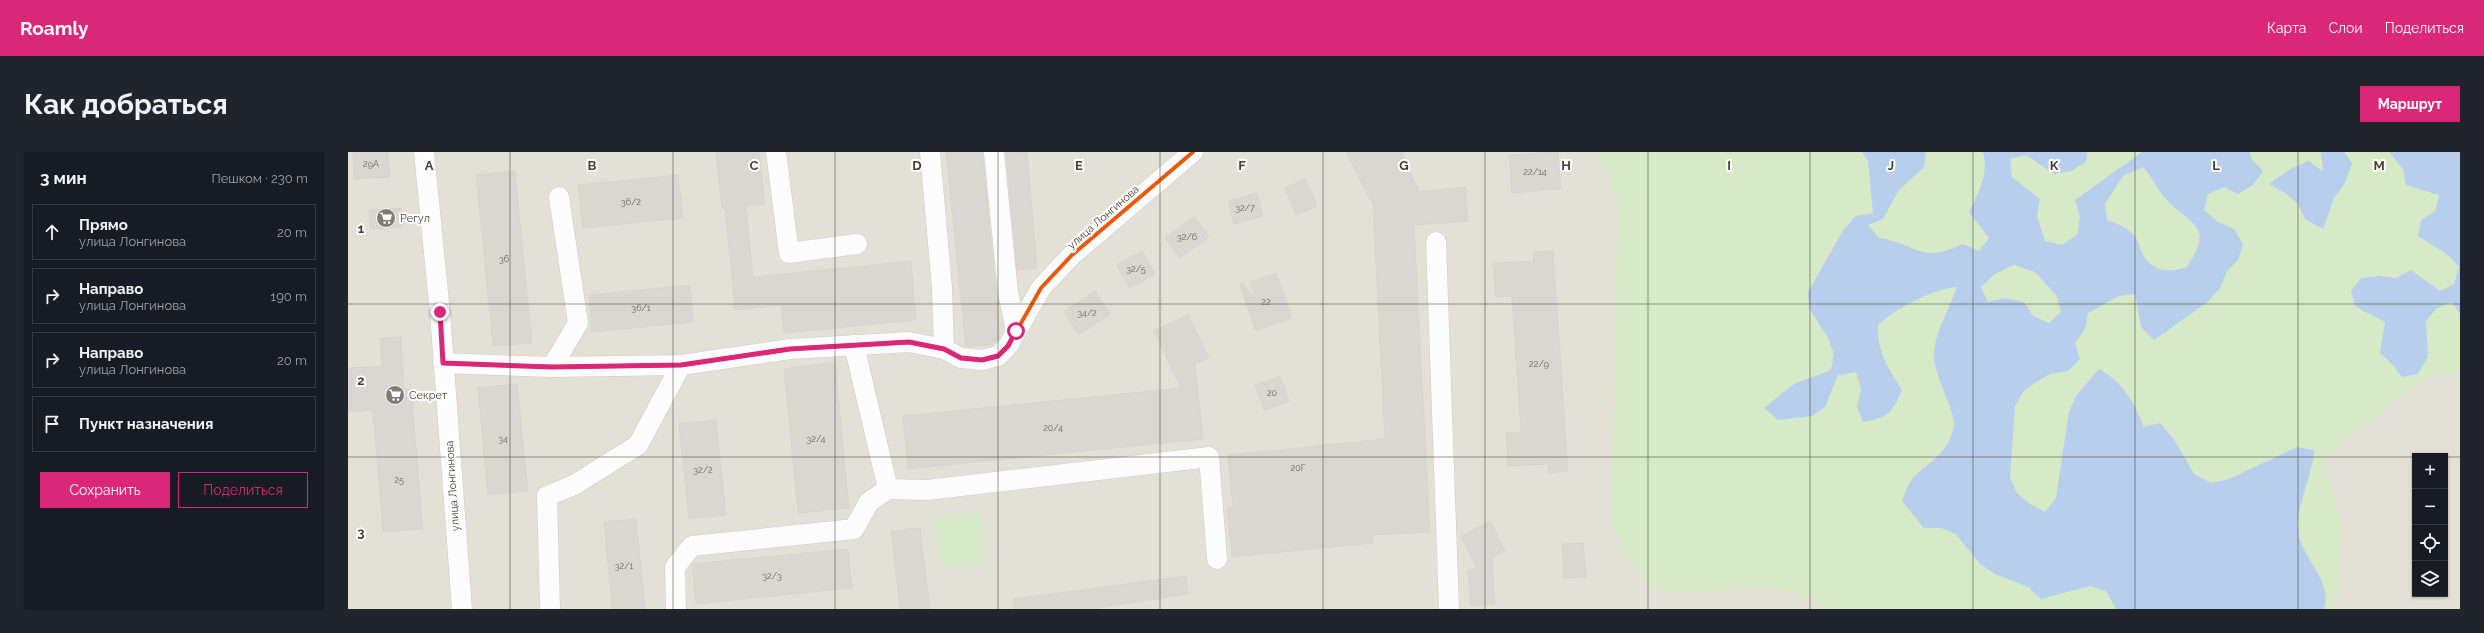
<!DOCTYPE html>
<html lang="ru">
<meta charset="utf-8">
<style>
:root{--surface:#171b24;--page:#20242c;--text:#f1f3f6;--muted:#9ea1a6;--line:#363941;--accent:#db2777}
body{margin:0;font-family:Raleway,sans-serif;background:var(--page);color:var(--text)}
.controls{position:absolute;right:12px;bottom:12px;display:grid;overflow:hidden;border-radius:0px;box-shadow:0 1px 3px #0004}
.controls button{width:36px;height:36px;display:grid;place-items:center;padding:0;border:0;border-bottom:1px solid var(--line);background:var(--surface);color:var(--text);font:20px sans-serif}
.stop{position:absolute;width:12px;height:12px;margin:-9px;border:3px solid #db2777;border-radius:50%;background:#fff}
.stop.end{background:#db2777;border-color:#fff;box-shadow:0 1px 4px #0008}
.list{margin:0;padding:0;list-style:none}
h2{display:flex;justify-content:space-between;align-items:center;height:52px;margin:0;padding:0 16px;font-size:17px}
h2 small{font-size:13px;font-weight:400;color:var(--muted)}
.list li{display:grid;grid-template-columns:26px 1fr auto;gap:12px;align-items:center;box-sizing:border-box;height:56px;margin:0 8px 8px;padding:0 8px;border:1px solid var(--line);border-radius:0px}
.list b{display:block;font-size:15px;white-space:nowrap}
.list p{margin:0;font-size:13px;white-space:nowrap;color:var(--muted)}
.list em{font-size:13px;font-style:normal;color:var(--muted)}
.actions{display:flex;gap:8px;padding:12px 16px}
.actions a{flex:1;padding:9px 0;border:1px solid var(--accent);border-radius:0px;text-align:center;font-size:14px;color:var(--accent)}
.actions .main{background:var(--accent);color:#fff}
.icon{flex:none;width:22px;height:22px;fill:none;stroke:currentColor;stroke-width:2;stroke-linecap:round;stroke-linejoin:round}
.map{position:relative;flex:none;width:2112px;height:457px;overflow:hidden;border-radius:0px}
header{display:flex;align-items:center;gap:24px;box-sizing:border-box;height:56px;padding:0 20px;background:var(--accent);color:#fff}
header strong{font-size:19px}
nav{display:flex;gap:22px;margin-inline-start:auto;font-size:14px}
.intro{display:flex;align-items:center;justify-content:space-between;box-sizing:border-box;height:96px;padding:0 24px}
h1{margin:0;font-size:28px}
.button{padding:10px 18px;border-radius:0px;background:var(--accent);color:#fff;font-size:14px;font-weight:700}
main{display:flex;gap:24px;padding:0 24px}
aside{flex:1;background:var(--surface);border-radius:0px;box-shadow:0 1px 3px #0004}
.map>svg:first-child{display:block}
</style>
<header>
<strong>Roamly</strong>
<nav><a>Карта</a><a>Слои</a><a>Поделиться</a></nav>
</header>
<div class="intro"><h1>Как добраться</h1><a class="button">Маршрут</a></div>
<main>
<aside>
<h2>3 мин<small>Пешком · 230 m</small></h2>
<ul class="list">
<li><svg class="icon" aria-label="ahead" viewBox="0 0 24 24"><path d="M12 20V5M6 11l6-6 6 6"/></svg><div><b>Прямо</b><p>улица Лонгинова</p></div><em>20 m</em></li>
<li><svg class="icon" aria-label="right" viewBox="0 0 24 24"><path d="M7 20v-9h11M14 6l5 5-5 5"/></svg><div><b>Направо</b><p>улица Лонгинова</p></div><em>190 m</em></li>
<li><svg class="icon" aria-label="right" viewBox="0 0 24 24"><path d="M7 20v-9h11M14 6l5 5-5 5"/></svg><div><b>Направо</b><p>улица Лонгинова</p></div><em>20 m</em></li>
<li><svg class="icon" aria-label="arrive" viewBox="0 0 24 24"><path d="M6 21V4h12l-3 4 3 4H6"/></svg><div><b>Пункт назначения</b></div></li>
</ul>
<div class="actions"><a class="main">Сохранить</a><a>Поделиться</a></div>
</aside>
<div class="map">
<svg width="2112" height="457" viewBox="0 0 2112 457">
<rect width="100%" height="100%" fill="#efeee8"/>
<path fill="#e3e1d5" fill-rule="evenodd" d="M 0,0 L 2112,0 L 2112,457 L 0,457 ZM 2067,304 L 2097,304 L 2097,442 L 2067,442 Z"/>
<g fill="#d6eac8">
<path d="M 1250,0 L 2112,0 L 2112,220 L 2084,222 L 2051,243 L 2028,264 L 2000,284 L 1977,309 L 1992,373 L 1989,444 L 1986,457 L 1481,457 C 1465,447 1446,438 1427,436 C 1398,433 1318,448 1298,430 C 1282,416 1273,395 1264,376 L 1270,46 Z"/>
<path d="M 631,360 L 638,410 L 594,416 L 587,366 Z"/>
</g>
<g fill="#b8ceed" fill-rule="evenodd">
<path d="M 1514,0 L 1578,0 L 1576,15 L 1551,38 L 1535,67 L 1520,73 L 1531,86 C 1571,92 1571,113 1615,92 L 1631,99 L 1641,86 L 1621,60 C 1631,39 1641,23 1635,0 L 1739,0 L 1738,10 L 1723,19 L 1706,22 L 1678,3 L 1662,7 L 1664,25 L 1692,47 L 1689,64 L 1697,89 L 1714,93 L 1729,83 L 1732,65 L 1727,48 L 1794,0 L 1902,0 L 1903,6 L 1915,19 L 1905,33 L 1890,42 L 1876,35 L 1860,42 L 1856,58 L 1870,70 L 1886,77 L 1895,92 L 1890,108 L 1879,119 L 1872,136 L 1861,149 L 1806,188 L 1793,175 L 1787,142 L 1771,144 L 1740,161 L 1737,177 L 1727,191 L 1732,207 L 1720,219 L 1702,222 L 1688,230 L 1675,240 L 1667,254 L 1662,326 L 1669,341 L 1682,352 L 1697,360 L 1708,346 L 1721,260 L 1728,244 L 1751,217 C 1775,230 1786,250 1796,275 L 1812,271 L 1825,286 L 1846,322 L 1863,331 L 1881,327 L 1949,295 L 1966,298 C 1965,325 1945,358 1951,384 C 1957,409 1985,431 1976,457 L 1768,457 L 1758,439 L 1742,434 L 1693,447 L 1680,435 L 1647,422 L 1632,412 L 1608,382 L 1593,376 L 1576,376 L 1554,349 C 1556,344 1558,337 1561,332 C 1574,311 1601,306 1606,273 C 1608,259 1584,222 1586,200 C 1588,177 1602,156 1609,135 C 1584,137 1549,156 1530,173 C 1529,200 1540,216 1554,238 C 1545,261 1539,266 1515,270 L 1509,254 L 1513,237 L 1508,220 L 1490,223 L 1477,255 L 1464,264 L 1430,268 L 1416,256 L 1446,232 L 1483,218 L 1486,202 L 1480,186 L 1461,156 L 1460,140 L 1496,77 L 1508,64 L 1525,61 L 1520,9 ZM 1795,15 C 1804,25 1810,39 1819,48 C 1845,75 1866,73 1839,115 C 1820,121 1804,120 1794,101 C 1791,96 1791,90 1788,86 C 1781,76 1770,72 1759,68 L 1757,52 L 1775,24 ZM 1666,113 L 1687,120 L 1709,144 L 1713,160 L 1701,171 L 1685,164 L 1676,150 L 1656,146 L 1640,150 L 1633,135 L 1647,122 Z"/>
<path d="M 1973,0 L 1996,0 L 2004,11 L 1997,31 L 1986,46 L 1975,77 L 1957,67 L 1950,52 L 1937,41 L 1921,32 L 1942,17 L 1960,9 L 1975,19 Z"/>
<path d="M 2041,0 L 2112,0 L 2112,162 L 2104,150 L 2089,156 L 2078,169 L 2080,205 L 2070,222 L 2054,225 L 2044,212 L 2032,201 L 2037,170 L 2008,155 L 2003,139 L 2013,126 L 2031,124 L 2048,126 L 2063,118 L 2092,139 L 2106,132 L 2111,115 L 2100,103 L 2070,84 L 2073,68 L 2087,59 L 2091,43 L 2058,33 L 2055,17 Z"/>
</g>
<g fill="#d8d7d0" stroke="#d7d5ce">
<path d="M 5,0 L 40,0 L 42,25 L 6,27 Z"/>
<path d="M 368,0 L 411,0 L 417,52 L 398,54 L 405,125 L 563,109 L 568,168 L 436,181 L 433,153 L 387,158 L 377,56 L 374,57 Z"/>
<path d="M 598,0 L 633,0 L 635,4 L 652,186 L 645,192 L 618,195 Z"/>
<path d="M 679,0 L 689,116 L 669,118 L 658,1 Z"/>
<path d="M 998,0 L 1054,0 L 1071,40 L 1117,35 L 1120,69 L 1066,73 L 1082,380 L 1024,383 L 1025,391 L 884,405 L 879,356 L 885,356 L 880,303 L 1037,287 L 1025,53 Z"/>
<path d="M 1210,0 L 1213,37 L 1164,41 L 1161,3 Z"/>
<path d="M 167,19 L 184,191 L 145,194 L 128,23 Z"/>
<path d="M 330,23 L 335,66 L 235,76 L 230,33 Z"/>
<path d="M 957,27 L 969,54 L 948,63 L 937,36 Z"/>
<path d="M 909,41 L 915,64 L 886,72 L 880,49 Z"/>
<path d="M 53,56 L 54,75 L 22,77 L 21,58 Z"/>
<path d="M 846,64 L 861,85 L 832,106 L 817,86 Z"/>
<path d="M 794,99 L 807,122 L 782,136 L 769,113 Z"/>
<path d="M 1205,99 L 1220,319 L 1200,321 L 1200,312 L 1160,314 L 1158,281 L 1173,280 L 1164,144 L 1148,145 L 1145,111 L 1186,109 L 1185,100 Z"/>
<path d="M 928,121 L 944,166 L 908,179 L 892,133 L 895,132 L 907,147 L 902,130 Z"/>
<path d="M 342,133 L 345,170 L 244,180 L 241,143 Z"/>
<path d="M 747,139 L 762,162 L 731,183 L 716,160 Z"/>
<path d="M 840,163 L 861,206 L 847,212 L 855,287 L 560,317 L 555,264 L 833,236 L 806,179 Z"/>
<path d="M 53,185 L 56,237 L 63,236 L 75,377 L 35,380 L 25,258 L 0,260 L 0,216 L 34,214 L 32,186 Z"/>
<path d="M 487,210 L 501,356 L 450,361 L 436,217 Z"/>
<path d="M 932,224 L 941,250 L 916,258 L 907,233 Z"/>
<path d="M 169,232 L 180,339 L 140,343 L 130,236 Z"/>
<path d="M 368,268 L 378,363 L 341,367 L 331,272 Z"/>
<path d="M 288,367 L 297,457 L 264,457 L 256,370 Z"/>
<path d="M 1142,369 L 1157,399 L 1144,405 L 1147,452 L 1123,454 L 1120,418 L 1129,417 L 1113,384 Z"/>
<path d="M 572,376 L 582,457 L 552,457 L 543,379 Z"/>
<path d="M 1235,391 L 1238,425 L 1216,426 L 1214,392 Z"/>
<path d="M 500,397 L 504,436 L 348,452 L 344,412 Z"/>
<path d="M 838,424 L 840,442 L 743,457 L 666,457 L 665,447 Z"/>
</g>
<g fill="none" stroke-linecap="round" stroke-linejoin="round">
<g stroke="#cbcac4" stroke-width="21">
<g id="minor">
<path d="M 76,0 L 92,161 L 114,457"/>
<path d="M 428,0 L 441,101 L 509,92"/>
<path d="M 582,0 L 594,136 L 596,197"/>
<path d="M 646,1 L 660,140 L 668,179"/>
<path d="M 1088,90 L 1101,457"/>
<path d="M 95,211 L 204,215 L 333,213 L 442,197 L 561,190 L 596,197 L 613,206 L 634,208 L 650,204 L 660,194 L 693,136 L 724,103 L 845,0"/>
<path d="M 204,215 L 230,171 L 211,45"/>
<path d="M 540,337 L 579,338 L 861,305 L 869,407"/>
<path d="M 202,457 L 199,344 L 226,333 L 290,293 L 333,213"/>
<path d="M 328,457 L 327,415 L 344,394 L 506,377 L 521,350 L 540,337 L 506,193"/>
</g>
</g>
<use href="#minor" stroke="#fdfcfc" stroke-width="20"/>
<g stroke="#fff" stroke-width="6">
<path id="cycleway" d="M 95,211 L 204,215 L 333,213 L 442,197 L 561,190 L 596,197 L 613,206 L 634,208 L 650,204 L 660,194 L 693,136 L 724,103 L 845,0"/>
</g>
<use href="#cycleway" stroke="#e8590c" stroke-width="4"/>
</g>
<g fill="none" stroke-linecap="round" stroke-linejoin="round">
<path stroke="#db2777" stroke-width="5" d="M 92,160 L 95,211 L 204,215 L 333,213 L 442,197 L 561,190 L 596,197 L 613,206 L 634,208 L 650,204 L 660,194 L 668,179"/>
</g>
<path fill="none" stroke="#444134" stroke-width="1" stroke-opacity="0.55" d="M 162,0 L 162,457M 325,0 L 325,457M 487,0 L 487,457M 650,0 L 650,457M 812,0 L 812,457M 975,0 L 975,457M 1137,0 L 1137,457M 1300,0 L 1300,457M 1462,0 L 1462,457M 1625,0 L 1625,457M 1787,0 L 1787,457M 1950,0 L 1950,457M 0,152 L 2112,152M 0,305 L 2067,305M 2097,305 L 2112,305"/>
<defs>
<g id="supermarket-disc" transform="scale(1)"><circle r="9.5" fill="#807e73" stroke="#fff"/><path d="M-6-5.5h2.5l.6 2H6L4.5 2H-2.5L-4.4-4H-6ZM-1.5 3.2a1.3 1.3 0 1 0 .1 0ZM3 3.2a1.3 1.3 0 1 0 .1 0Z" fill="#fff"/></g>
</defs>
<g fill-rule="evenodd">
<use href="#supermarket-disc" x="38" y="66"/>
<use href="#supermarket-disc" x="47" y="243"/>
</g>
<g text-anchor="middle" stroke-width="4" stroke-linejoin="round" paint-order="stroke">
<g font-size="9" fill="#6a675c">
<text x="23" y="15">29А</text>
<text x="1187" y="23">22/14</text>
<text x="283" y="53">36/2</text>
<text x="897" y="59">32/7</text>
<text x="839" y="88">32/6</text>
<text x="156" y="110">36</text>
<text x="788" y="120">32/5</text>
<text x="918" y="153">22</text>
<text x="293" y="159">36/1</text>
<text x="739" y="164">34/2</text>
<text x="1191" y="215">22/9</text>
<text x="924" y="244">20</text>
<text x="705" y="279">20/4</text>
<text x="155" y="290">34</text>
<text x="468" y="290">32/4</text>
<text x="950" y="319">20Г</text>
<text x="355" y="321">32/2</text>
<text x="51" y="331">25</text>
<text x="276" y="417">32/1</text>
<text x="424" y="427">32/3</text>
</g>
<g font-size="11" fill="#444134" stroke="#fff">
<text transform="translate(755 65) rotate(-41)" y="4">улица Лонгинова</text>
<text transform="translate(104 334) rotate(-94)" y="4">улица Лонгинова</text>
</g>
<g font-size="11" fill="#444134" stroke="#fff" text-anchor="start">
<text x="52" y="70">Регул</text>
<text x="61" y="247">Секрет</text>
</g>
</g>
<g font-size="13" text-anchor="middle" font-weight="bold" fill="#444134" stroke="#fff" stroke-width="4" stroke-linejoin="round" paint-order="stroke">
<text x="81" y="18">A</text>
<text x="244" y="18">B</text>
<text x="406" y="18">C</text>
<text x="569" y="18">D</text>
<text x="731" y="18">E</text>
<text x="894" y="18">F</text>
<text x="1056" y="18">G</text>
<text x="1218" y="18">H</text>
<text x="1381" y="18">I</text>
<text x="1543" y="18">J</text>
<text x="1706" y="18">K</text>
<text x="1868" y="18">L</text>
<text x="2031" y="18">M</text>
<text x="13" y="81">1</text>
<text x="13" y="233">2</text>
<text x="13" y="385">3</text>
</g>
</svg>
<div class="controls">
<button>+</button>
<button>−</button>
<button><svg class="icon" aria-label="locate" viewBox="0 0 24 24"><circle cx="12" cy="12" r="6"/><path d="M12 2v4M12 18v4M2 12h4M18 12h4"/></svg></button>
<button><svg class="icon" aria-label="layers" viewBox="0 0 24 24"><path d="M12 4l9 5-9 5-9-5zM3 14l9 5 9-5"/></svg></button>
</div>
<div class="stop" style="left:668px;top:179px"></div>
<div class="stop end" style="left:92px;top:160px"></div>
</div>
</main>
